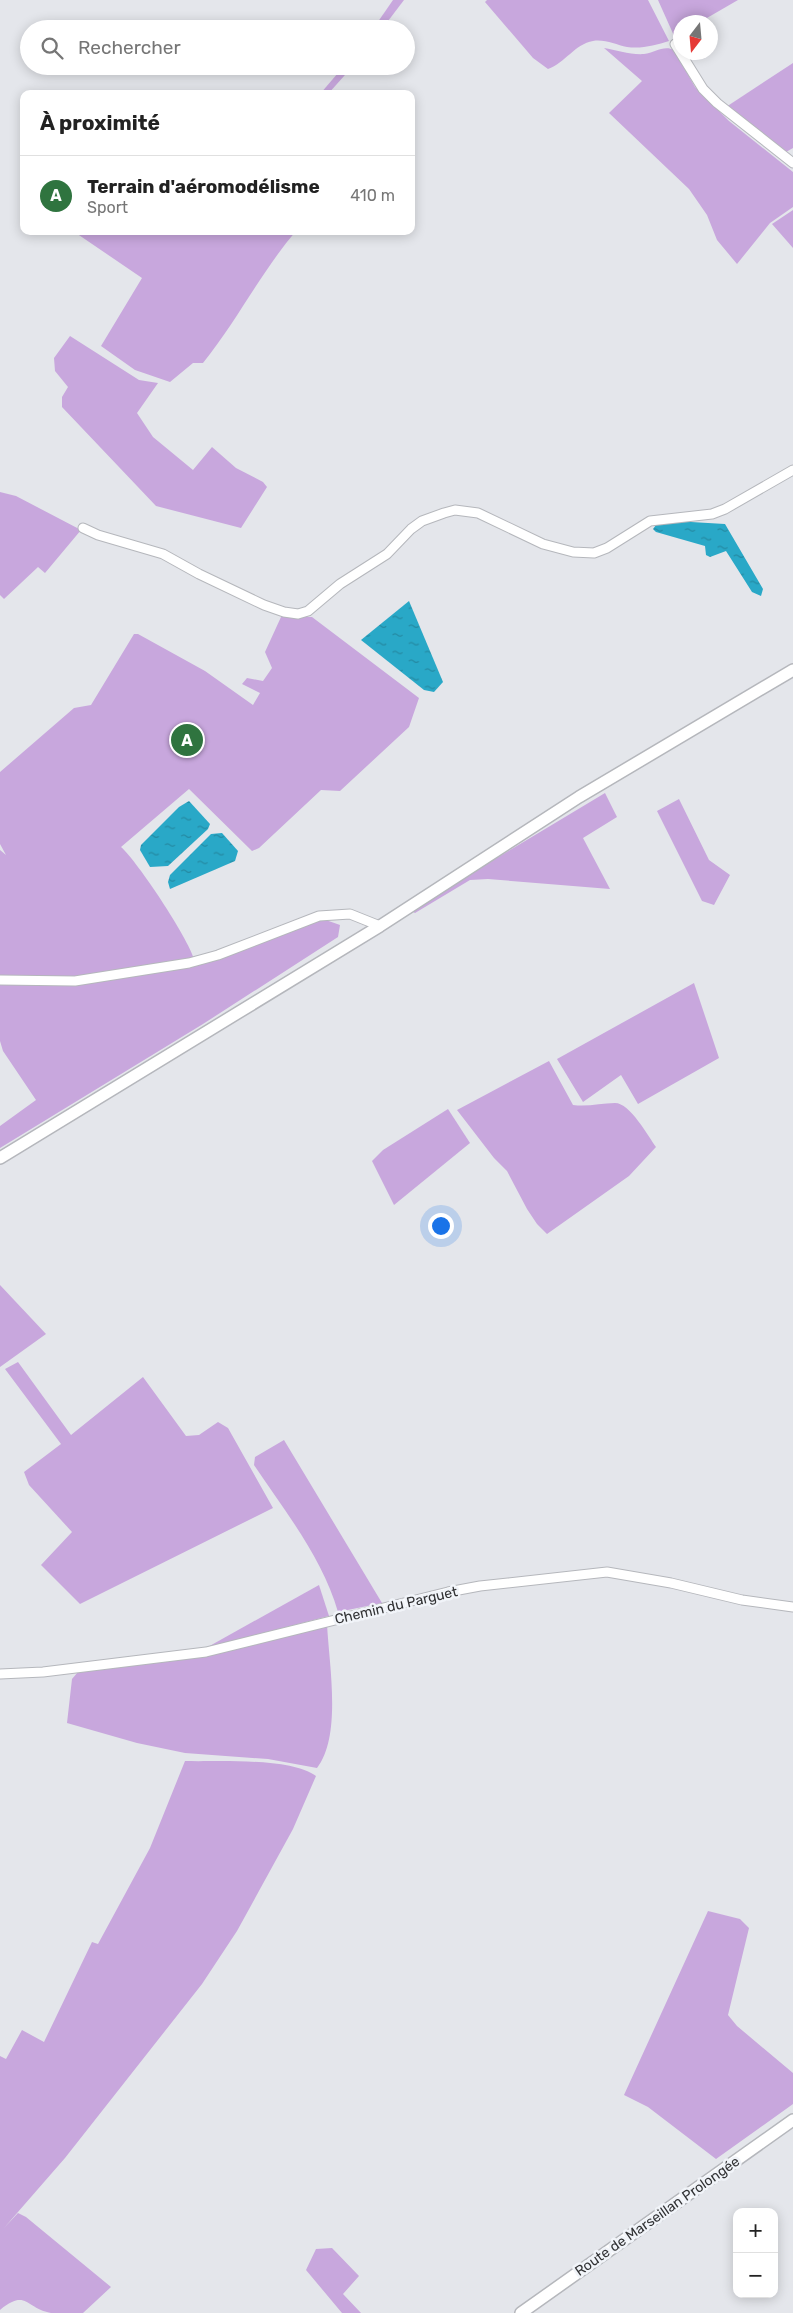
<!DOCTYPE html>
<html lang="fr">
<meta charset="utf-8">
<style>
:root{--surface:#fff;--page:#f2f2f2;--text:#222;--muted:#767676;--line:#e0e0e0;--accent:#2f743f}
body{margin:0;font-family:Rubik,sans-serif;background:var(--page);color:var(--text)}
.controls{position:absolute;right:15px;bottom:15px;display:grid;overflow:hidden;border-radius:10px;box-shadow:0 2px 12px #0003}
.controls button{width:45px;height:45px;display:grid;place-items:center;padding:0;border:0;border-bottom:1px solid var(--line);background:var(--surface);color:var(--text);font:25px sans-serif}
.compass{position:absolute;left:673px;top:15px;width:45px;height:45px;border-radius:50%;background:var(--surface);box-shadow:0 2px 12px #0003;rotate:196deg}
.you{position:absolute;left:440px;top:1225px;width:18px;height:18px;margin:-12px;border:4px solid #fff;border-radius:50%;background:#1a73e8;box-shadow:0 0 0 8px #1a73e833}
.badge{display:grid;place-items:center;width:32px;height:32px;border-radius:50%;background:var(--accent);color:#fff;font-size:16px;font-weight:700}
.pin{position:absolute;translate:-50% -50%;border:2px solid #fff;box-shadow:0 1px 5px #0006}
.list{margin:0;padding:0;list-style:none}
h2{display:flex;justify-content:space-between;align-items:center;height:65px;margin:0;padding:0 20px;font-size:21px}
h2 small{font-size:16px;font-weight:400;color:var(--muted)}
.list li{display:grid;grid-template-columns:32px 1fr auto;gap:15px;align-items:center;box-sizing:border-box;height:80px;padding:0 20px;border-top:1px solid var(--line)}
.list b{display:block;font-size:19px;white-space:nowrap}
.list p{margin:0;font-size:16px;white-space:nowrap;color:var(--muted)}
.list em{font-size:16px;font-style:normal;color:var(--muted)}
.icon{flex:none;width:28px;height:28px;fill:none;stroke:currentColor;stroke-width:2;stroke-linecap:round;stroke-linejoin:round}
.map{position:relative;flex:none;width:793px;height:2313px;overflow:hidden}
.search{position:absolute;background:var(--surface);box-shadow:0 2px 12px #0003;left:20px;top:20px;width:395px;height:55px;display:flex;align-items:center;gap:12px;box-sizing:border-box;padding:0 18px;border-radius:28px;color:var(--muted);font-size:19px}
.panel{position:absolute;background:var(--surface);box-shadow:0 2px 12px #0003;left:20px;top:90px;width:395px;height:145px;border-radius:10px}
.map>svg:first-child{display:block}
</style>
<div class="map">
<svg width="793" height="2313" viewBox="0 0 793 2313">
<defs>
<pattern id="water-ripples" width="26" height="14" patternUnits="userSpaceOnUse" patternTransform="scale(1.25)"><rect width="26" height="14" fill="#29a8c7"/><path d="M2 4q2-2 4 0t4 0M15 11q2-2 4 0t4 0" fill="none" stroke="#2489a2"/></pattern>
</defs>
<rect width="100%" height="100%" fill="#e4e6eb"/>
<g fill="#c8a7dd">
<path d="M 393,0 L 404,0 L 382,29 L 373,29 Z"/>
<path d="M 487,0 L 648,0 L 669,41 C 656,45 642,49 627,47 C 616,45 605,39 593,41 C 575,44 565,63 548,69 L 533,58 L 485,2 Z"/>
<path d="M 658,0 L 738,0 L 700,22 L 680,22 L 680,34 L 675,38 Z"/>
<path d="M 604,48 C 616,50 631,55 644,54 C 655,53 663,45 674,50 L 695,87 L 729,121 L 793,172 L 793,207 L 770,223 L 737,264 L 717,240 L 707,215 L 689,189 L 609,113 L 642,81 Z"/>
<path d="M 793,63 L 793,148 L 786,152 L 726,107 Z"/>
<path d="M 344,66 L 353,66 L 328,94 L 320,94 Z"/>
<path d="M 793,210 L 793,248 L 772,224 Z"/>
<path d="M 73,231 L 296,231 C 261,272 237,321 203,363 L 193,363 L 170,382 L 135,370 L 101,346 L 142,278 Z"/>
<path d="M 70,336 L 139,380 L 158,383 L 137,413 L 153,437 L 193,470 L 212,447 L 236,468 L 263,482 L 267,487 L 241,528 L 156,506 L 62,407 L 62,397 L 68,387 L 55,371 L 54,358 Z"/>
<path d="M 0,492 L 16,496 L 81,530 L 45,573 L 38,567 L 4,599 L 0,595 Z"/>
<path d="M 281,617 L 312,617 L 419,698 L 409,727 L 340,791 L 321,790 L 259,848 L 252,851 L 189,789 L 121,847 C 138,862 188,938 194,959 L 79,978 L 71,976 L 0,976 L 0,850 L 6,855 L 0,844 L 0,772 L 74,708 L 91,705 L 134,634 L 138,634 L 205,671 L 253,705 L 260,693 L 242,684 L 247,678 L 263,681 L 272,668 L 265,652 Z"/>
<path d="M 605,793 L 617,817 L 583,838 L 610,889 L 488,879 L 470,880 L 415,913 L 410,910 Z"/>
<path d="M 679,799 L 709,860 L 730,875 L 714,905 L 702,901 L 657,811 Z"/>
<path d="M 323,919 L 340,925 L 338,937 L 203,1024 L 0,1148 L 0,1126 L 36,1100 L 3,1051 L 0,1041 L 0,983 L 78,983 L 193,967 Z"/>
<path d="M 694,983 L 719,1058 L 638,1104 L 621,1075 L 583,1102 L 557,1059 Z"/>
<path d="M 549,1061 L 573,1105 C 588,1107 601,1103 615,1103 C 630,1103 648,1136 656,1147 L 629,1176 L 547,1234 L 537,1224 L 527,1209 L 507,1171 L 494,1158 L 457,1110 Z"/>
<path d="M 448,1109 L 470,1143 L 394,1205 L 372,1161 L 383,1150 Z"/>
<path d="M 0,1285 L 46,1334 L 0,1367 Z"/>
<path d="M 18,1362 L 71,1435 L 143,1377 L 186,1436 L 199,1435 L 218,1422 L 228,1428 L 273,1508 L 80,1604 L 41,1565 L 72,1532 L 29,1485 L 24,1472 L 61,1444 L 5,1369 Z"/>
<path d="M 284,1440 L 382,1603 L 338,1612 C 323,1559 285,1511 254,1465 L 255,1457 Z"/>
<path d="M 319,1585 L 329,1616 L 206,1648 Z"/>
<path d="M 327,1624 C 329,1664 342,1736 317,1768 L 268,1759 L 185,1753 L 137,1743 L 67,1723 L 72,1679 L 78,1672 L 211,1654 Z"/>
<path d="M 185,1761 C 219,1762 290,1757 316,1776 L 293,1829 L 237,1931 L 202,1984 L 65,2158 L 4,2228 L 18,2213 L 26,2217 L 111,2287 L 83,2313 C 73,2313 61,2313 51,2313 C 26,2309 27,2288 0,2310 L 0,2056 L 6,2059 L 22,2030 L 44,2042 L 92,1942 L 98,1944 L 150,1848 Z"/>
<path d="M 708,1911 L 740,1919 L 749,1928 L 728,2015 L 737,2026 L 793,2073 L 793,2104 L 716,2159 L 648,2107 L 624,2095 Z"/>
<path d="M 332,2248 L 359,2276 L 343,2294 L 361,2313 L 342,2313 L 306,2270 L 316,2249 Z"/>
</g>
<g fill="url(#water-ripples)">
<path d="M 674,521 L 725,524 L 763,589 L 761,596 L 752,592 L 726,551 L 710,557 L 706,555 L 705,546 L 656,532 L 653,529 L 656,525 Z"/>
<path d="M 409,601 L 443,682 L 434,692 L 424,690 L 361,640 Z"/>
<path d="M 189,801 L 210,824 L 208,829 L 168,866 L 150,867 L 140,850 L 141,845 L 179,807 Z"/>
<path d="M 222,833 L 238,851 L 235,861 L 170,889 L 168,882 L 170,875 L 211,834 Z"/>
</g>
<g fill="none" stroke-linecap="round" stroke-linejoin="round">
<g stroke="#b5b7bc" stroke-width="11">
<g id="street">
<path d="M 675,44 L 703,89 L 717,103 L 793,163"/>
<path d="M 83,528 L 98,535 L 163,554 L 199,574 L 264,605 L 284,612 L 298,614 L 308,611 L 340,584 L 387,554 L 411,529 L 422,521 L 444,513 L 455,510 L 478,513 L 543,544 L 573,552 L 594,553 L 607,548 L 650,521 L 712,514 L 725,509 L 793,470"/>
<path d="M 0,980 L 75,981 L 189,963 L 218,955 L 319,916 L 350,914 L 380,926"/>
<path d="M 0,1674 L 43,1672 L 206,1652 L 448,1592 L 480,1586 L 607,1572 L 671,1583 L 742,1600 L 793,1607"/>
</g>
</g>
<g stroke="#b5b7bc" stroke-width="14">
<g id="secondary">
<path d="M 0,1158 L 380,926 L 579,797 L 793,670"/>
<path d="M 521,2313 L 793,2120"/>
</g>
</g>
<use href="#street" stroke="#fff" stroke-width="9"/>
<use href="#secondary" stroke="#fff" stroke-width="11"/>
</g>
<g text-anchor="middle" stroke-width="5" stroke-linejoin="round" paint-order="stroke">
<g font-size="14" fill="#313234" stroke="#f1f4f9">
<text transform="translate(396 1605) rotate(-13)" y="5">Chemin du Parguet</text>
<text transform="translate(657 2216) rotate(-35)" y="5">Route de Marseillan Prolongée</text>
</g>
</g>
</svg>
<div class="controls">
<button>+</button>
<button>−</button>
</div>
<svg class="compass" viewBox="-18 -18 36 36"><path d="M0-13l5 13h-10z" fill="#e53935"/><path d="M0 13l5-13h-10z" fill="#767676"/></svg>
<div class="you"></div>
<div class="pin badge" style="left:187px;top:740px">A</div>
<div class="search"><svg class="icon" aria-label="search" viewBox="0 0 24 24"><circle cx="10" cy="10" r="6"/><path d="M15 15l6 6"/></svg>Rechercher</div>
<section class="panel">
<h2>À proximité<small></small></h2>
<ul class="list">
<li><span class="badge">A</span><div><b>Terrain d'aéromodélisme</b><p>Sport</p></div><em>410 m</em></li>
</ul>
</section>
</div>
